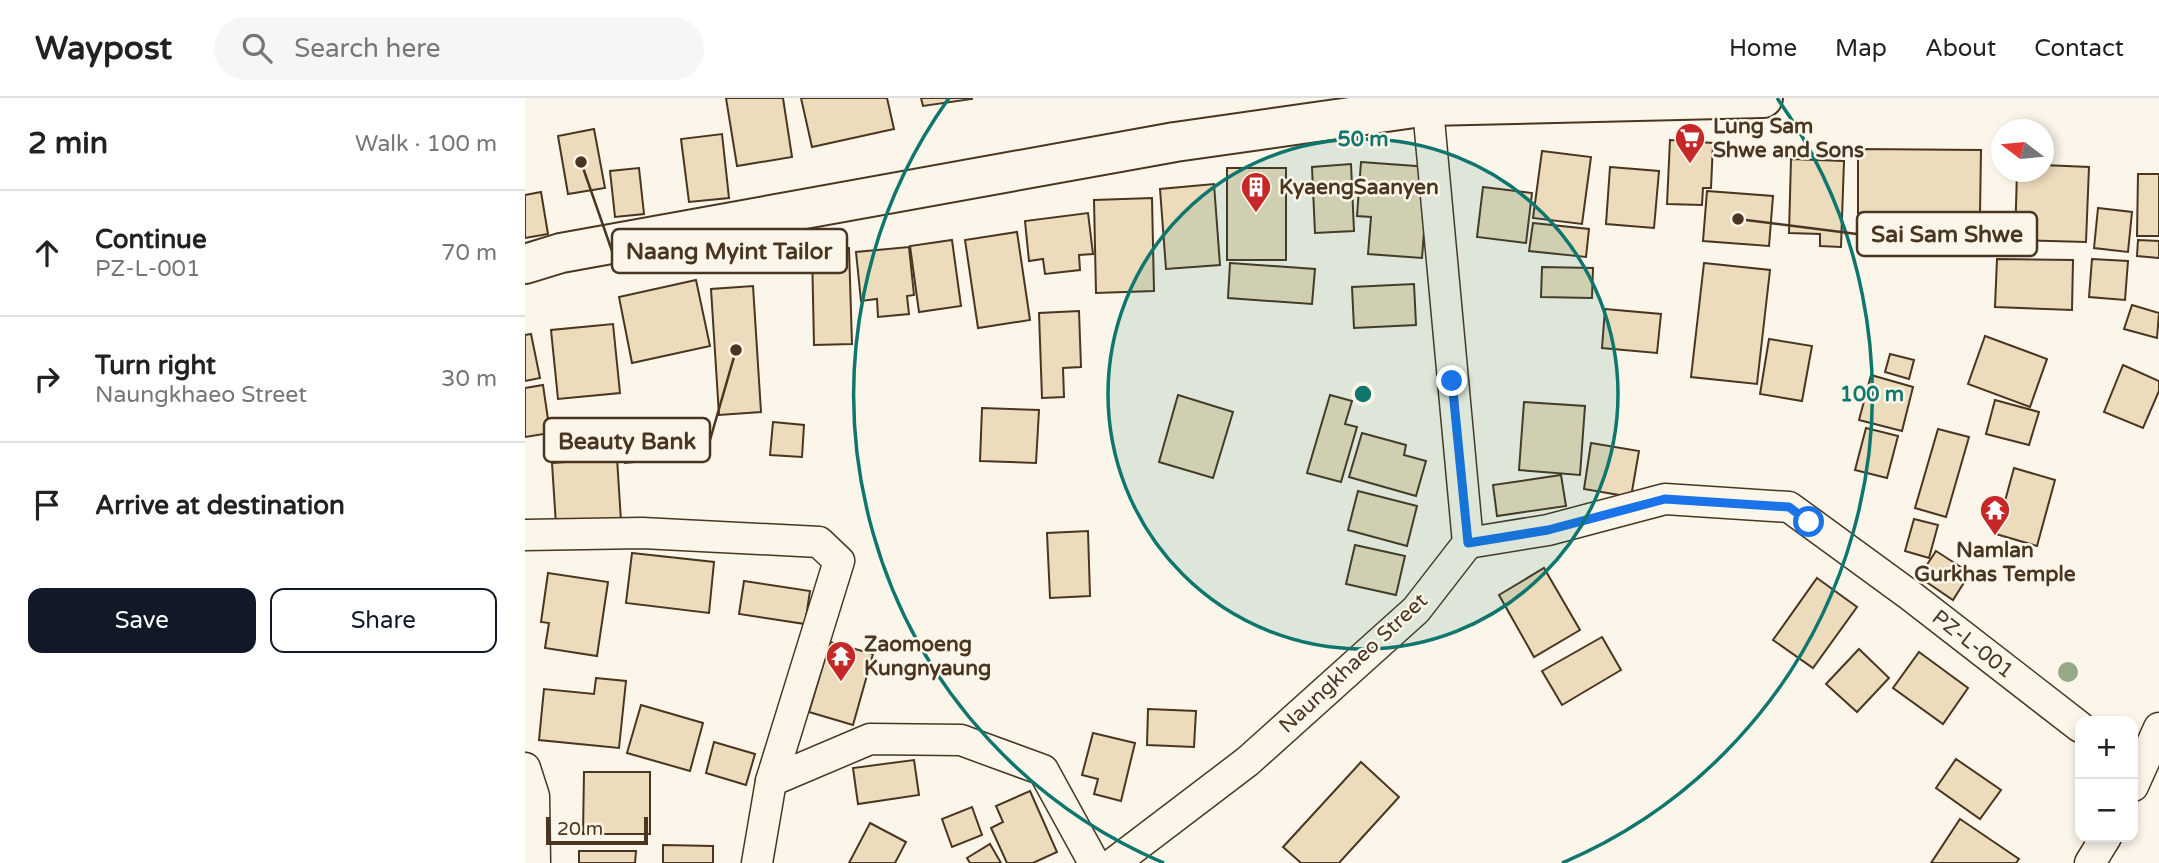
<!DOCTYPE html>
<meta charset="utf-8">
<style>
:root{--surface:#fff;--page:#f6f6f6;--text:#222;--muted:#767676;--line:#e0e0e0;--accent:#111827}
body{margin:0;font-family:"Varela Round",sans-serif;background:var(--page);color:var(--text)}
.controls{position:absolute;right:21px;bottom:21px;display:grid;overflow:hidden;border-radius:14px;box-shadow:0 4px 10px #0003}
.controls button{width:63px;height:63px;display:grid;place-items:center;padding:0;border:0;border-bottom:2px solid var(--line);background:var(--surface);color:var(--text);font:35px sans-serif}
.compass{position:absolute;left:1466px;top:21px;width:63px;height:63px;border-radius:50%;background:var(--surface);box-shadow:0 4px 10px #0003;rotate:286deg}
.scale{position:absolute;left:21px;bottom:18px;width:102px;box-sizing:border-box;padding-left:7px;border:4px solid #4a3520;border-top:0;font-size:19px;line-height:24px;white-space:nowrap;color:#4a3520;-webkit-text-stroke:5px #fbf6e9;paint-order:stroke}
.stop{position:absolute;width:21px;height:21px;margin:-16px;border:5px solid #1a73e8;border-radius:50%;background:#fff}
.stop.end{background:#1a73e8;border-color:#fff;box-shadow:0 2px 7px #0008}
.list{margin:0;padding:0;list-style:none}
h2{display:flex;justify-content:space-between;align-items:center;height:91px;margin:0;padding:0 28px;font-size:30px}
h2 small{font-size:23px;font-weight:400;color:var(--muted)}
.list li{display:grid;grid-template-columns:46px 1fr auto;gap:21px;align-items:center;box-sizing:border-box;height:126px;padding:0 28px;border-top:2px solid var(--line)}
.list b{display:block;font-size:26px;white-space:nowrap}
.list p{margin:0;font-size:23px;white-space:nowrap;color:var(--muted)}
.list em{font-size:23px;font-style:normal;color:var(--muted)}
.actions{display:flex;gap:14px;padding:21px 28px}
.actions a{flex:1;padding:16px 0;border:2px solid var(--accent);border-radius:14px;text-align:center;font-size:24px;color:var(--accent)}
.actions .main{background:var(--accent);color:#fff}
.icon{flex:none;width:38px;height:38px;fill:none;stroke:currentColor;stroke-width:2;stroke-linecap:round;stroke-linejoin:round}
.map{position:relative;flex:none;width:1634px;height:765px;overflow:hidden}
header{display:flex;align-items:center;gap:42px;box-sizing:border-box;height:98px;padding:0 35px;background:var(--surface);border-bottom:2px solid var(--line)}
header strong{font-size:33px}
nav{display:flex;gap:38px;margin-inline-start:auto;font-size:24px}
.search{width:490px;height:63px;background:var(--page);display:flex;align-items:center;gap:18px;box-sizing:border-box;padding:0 24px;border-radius:38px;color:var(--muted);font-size:26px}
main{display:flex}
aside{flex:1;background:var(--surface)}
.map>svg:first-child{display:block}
</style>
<header>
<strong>Waypost</strong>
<div class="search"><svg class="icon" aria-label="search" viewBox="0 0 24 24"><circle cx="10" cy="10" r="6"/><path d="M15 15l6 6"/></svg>Search here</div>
<nav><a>Home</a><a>Map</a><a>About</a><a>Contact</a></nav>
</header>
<main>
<aside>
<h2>2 min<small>Walk · 100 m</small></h2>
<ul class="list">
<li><svg class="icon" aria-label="ahead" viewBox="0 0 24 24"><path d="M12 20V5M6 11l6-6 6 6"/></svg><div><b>Continue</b><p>PZ-L-001</p></div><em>70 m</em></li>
<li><svg class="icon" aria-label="right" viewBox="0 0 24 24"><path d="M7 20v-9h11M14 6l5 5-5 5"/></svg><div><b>Turn right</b><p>Naungkhaeo Street</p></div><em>30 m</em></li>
<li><svg class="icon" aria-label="arrive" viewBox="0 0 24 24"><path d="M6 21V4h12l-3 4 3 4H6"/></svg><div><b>Arrive at destination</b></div></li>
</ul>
<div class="actions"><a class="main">Save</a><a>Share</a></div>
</aside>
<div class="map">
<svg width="1634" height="765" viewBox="0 0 1634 765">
<rect width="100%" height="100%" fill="#fbf6e9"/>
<g fill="#ecdcbc" stroke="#4a3520" stroke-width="2">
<path d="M 201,0 L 258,0 L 267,59 L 212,68 Z"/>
<path d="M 276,0 L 362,0 L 369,31 L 287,49 Z"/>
<path d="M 396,0 L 447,0 L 447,1 L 398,8 Z"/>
<path d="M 69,31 L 80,90 L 43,96 L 33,38 Z"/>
<path d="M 197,36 L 204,100 L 164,104 L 156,41 Z"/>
<path d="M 1145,42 L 1188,45 L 1186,90 L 1178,90 L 1177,107 L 1142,106 Z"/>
<path d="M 1333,51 L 1456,52 L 1455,116 L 1333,115 Z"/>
<path d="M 1017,53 L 1066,59 L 1057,126 L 1008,120 Z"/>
<path d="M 1266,61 L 1319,63 L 1316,149 L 1295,148 L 1295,136 L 1264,135 Z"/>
<path d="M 836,64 L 904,69 L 897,160 L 843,156 L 846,119 L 832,118 Z"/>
<path d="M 826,66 L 829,133 L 790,135 L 787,69 Z"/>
<path d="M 1518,67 L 1564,69 L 1561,144 L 1490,142 L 1492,74 L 1518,74 Z"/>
<path d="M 1085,69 L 1134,73 L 1129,130 L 1081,126 Z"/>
<path d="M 114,70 L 119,116 L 90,119 L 85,73 Z"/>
<rect x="702" y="70" width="59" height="92"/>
<path d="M 1613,76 L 1634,76 L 1634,138 L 1612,138 Z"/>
<path d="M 689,86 L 695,167 L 641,171 L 635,91 Z"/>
<path d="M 958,89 L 1007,95 L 1001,145 L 952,139 Z"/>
<path d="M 1182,93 L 1248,98 L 1244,148 L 1178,143 Z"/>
<path d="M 16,94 L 23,136 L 0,140 L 0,97 Z"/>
<path d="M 627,100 L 629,193 L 571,195 L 569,102 Z"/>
<path d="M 1573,110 L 1607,114 L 1603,154 L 1569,150 Z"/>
<path d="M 563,115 L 568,156 L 554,157 L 555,172 L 520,176 L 518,161 L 504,163 L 500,123 Z"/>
<path d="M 1008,125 L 1064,131 L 1061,159 L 1004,153 Z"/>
<path d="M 492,134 L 505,222 L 453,230 L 440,142 Z"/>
<path d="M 427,142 L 436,208 L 394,214 L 385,148 Z"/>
<path d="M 1613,142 L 1634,143 L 1634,160 L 1612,158 Z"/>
<path d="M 384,149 L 389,197 L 382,198 L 384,216 L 353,219 L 352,201 L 336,203 L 331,154 Z"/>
<path d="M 324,150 L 327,246 L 289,247 L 287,152 Z"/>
<path d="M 1472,161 L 1548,162 L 1547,212 L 1470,209 Z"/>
<path d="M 1567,161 L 1603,163 L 1600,202 L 1564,199 Z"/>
<path d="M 705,165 L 790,171 L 787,206 L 703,200 Z"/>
<path d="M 1179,165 L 1245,172 L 1232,286 L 1166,279 Z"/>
<path d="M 1017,169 L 1068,170 L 1067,200 L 1016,199 Z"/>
<path d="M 171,182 L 185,248 L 107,265 L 94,199 Z"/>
<path d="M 889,186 L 891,227 L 829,230 L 827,189 Z"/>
<path d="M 228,188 L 236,314 L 194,317 L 186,191 Z"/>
<path d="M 1607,207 L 1634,215 L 1632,240 L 1599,231 Z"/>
<path d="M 1080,211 L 1136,216 L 1132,255 L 1077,250 Z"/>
<path d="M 554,213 L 556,269 L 538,270 L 539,299 L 517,300 L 514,215 Z"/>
<path d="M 88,226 L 95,295 L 33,301 L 26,232 Z"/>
<path d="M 6,236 L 15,280 L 0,283 L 0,237 Z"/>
<path d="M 1460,238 L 1522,261 L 1505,309 L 1443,286 Z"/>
<path d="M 1244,241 L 1287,248 L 1277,303 L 1235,296 Z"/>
<path d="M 1365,256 L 1389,262 L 1384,281 L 1360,274 Z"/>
<path d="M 1598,267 L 1634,283 L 1634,293 L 1618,330 L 1579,314 Z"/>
<path d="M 1346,277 L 1388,289 L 1377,333 L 1334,322 Z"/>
<path d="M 18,287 L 25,335 L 0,339 L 0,290 Z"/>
<path d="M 653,297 L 708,314 L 688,380 L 634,364 Z"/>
<path d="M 805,297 L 827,303 L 820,326 L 832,329 L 816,384 L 782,375 Z"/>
<path d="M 1470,302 L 1514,314 L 1504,347 L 1461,336 Z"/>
<path d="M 999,304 L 1060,308 L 1055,377 L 994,372 Z"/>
<path d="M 457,310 L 514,312 L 511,365 L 455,363 Z"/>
<path d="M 248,324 L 279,327 L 277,359 L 245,357 Z"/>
<path d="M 158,329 L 161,359 L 100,365 L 97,336 Z"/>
<path d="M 1341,330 L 1373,338 L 1362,380 L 1330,372 Z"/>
<path d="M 1413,331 L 1444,339 L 1421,419 L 1390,410 Z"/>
<path d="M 837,335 L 881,347 L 879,357 L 901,363 L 891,398 L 824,379 Z"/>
<path d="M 1066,345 L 1114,353 L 1106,399 L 1059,391 Z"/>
<path d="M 92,360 L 96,423 L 31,427 L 27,365 Z"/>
<path d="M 1489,370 L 1530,382 L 1512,448 L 1471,436 Z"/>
<path d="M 1036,377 L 1041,408 L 972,418 L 968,387 Z"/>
<path d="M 833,393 L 892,408 L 882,448 L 823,432 Z"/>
<path d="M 1389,421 L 1413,427 L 1404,460 L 1380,453 Z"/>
<path d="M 563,433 L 565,498 L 525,500 L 522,435 Z"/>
<path d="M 830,447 L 880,458 L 871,497 L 821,486 Z"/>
<path d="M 1411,453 L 1445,475 L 1428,502 L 1394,479 Z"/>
<path d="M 107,455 L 189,464 L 184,515 L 101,505 Z"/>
<path d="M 1019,470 L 1055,532 L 1009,559 L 974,497 Z"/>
<path d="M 23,475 L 83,484 L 72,558 L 20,550 L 24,525 L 16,524 Z"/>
<path d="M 1292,480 L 1332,509 L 1288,570 L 1248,542 Z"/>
<path d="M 219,483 L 285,493 L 280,526 L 214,516 Z"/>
<path d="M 1077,539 L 1096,572 L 1037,607 L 1017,573 Z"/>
<path d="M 305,544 L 348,556 L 328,627 L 284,614 Z"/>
<path d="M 1334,551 L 1364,580 L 1332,614 L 1301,586 Z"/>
<path d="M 1394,554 L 1443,590 L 1418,626 L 1368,590 Z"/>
<path d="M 71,580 L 101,583 L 94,650 L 14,642 L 19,591 L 69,596 Z"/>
<path d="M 116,607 L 178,625 L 165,673 L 102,655 Z"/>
<path d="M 623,611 L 671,613 L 669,649 L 622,647 Z"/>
<path d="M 568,635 L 610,645 L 596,703 L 569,696 L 573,681 L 557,677 Z"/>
<path d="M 189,644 L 230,656 L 221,687 L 181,675 Z"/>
<path d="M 1431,661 L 1476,692 L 1455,721 L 1411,690 Z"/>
<path d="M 389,662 L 394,697 L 333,706 L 328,670 Z"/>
<path d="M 836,664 L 874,699 L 814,765 L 776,765 L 758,749 Z"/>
<path d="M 59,674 L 125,674 L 125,736 L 58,736 Z"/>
<path d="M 505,693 L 532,754 L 508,765 L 482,765 L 466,730 L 478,724 L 471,708 Z"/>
<path d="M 447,709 L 457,737 L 427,749 L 417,721 Z"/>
<path d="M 1435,721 L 1494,761 L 1491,765 L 1406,765 Z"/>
<path d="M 345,725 L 381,744 L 370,765 L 324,765 Z"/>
<path d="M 465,746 L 476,765 L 445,765 L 442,760 Z"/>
<path d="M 138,747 L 188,748 L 188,765 L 138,765 Z"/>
<path d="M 54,753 L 111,753 L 110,765 L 54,765 Z"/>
</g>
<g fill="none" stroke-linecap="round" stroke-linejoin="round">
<g stroke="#4a3520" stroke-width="33">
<g id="street">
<path d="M 0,437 L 117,435 L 294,444 L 314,463 L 246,683 L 232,765"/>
<path d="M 943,445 L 1023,432 L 1140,401 L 1264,409 L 1386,498 L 1555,629"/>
<path d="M 0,670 L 9,698 L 10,765"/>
<path d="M 246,683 L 345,641 L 436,642 L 518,672 L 569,765"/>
<path d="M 1608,688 L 1634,630"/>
<path d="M 589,765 L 723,663 L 891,512 L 943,445 L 902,0"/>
<path d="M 1565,765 L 1581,739"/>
</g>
</g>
<g stroke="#4a3520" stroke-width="42">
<path id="highway" d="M 0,166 L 36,155 L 650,44 L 903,8 L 1238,0"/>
</g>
<use href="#street" stroke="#fbf6e9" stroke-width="30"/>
<use href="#highway" stroke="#fbf6e9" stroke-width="38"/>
</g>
<circle fill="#96a887" cx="1543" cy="574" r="10"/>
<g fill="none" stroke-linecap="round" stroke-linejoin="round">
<path stroke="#1a73e8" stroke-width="9" d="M 927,283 L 943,445 L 1023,432 L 1140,401 L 1264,409 L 1284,424"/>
</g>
<circle cx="838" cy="296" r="255" fill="#0f766e" fill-opacity=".12"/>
<g fill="none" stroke="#0f766e" stroke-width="3.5">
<circle cx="838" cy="296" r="255"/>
<path d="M639 765A509 509 0 0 1 424 0M1252 0A509 509 0 0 1 1037 765"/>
</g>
<defs>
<g id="supermarket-pin" transform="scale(1.575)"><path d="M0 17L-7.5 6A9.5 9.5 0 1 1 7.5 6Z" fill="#c62828" stroke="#fbf6e9"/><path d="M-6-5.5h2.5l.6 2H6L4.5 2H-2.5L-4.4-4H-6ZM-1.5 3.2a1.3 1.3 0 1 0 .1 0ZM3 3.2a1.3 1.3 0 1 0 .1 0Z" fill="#fff"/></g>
<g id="building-pin" transform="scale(1.575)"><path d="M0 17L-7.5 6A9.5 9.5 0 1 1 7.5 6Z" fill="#c62828" stroke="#fbf6e9"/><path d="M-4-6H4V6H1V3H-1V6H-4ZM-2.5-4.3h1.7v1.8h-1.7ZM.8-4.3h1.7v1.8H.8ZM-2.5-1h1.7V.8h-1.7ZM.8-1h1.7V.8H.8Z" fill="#fff"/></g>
<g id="temple-pin" transform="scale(1.575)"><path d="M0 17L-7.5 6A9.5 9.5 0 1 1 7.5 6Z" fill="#c62828" stroke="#fbf6e9"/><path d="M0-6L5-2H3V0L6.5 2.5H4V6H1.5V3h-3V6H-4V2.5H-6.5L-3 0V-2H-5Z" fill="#fff"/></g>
</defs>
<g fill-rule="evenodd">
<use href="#supermarket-pin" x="1165" y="40"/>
<use href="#building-pin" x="731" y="89"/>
<use href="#temple-pin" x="1470" y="412"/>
<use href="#temple-pin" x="316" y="558"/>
</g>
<g text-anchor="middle" stroke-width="5" stroke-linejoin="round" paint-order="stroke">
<g font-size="21" font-weight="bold" fill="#4a3520" stroke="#fbf6e9" text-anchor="start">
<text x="1188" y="35">Lung Sam<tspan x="1188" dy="24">Shwe and Sons</tspan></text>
<text x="754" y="96">KyaengSaanyen</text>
<text x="1470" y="459" text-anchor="middle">Namlan<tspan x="1470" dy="24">Gurkhas Temple</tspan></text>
<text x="339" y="553">Zaomoeng<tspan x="339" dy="24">Kungnyaung</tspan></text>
</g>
<g font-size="21" fill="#4a3520" stroke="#fbf6e9">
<text transform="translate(1448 546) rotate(38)" y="7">PZ-L-001</text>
<text transform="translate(828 565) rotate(-43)" y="7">Naungkhaeo Street</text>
</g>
</g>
<circle cx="838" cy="296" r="10" fill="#0f766e" stroke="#fbf6e9" stroke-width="3.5"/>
<g font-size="21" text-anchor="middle" font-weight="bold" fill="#0f766e" stroke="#fbf6e9" stroke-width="5" stroke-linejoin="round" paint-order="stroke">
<text x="838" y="48">50 m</text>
<text x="1347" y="303">100 m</text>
</g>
<path fill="none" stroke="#4a3520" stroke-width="2.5" d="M1213 121L1332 136M56 64L87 153M211 252L185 342"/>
<g fill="#4a3520" stroke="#fbf6e9" stroke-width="2.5">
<circle cx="1213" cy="121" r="7"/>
<circle cx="56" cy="64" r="7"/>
<circle cx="211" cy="252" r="7"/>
</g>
<g fill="#fbf6e9" stroke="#4a3520" stroke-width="2.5">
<rect x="1332" y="114" width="180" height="44" rx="7"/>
<rect x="87" y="131" width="235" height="44" rx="7"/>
<rect x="19" y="320" width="166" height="44" rx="7"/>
</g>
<g font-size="23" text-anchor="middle" font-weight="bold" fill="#4a3520">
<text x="1422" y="144">Sai Sam Shwe</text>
<text x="204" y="161">Naang Myint Tailor</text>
<text x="102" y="351">Beauty Bank</text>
</g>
</svg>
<div class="controls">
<button>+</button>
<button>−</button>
</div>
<svg class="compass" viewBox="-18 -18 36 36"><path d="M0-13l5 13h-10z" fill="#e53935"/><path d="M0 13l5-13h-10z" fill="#767676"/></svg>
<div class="scale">20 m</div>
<div class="stop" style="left:1284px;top:424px"></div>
<div class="stop end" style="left:927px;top:283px"></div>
</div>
</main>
